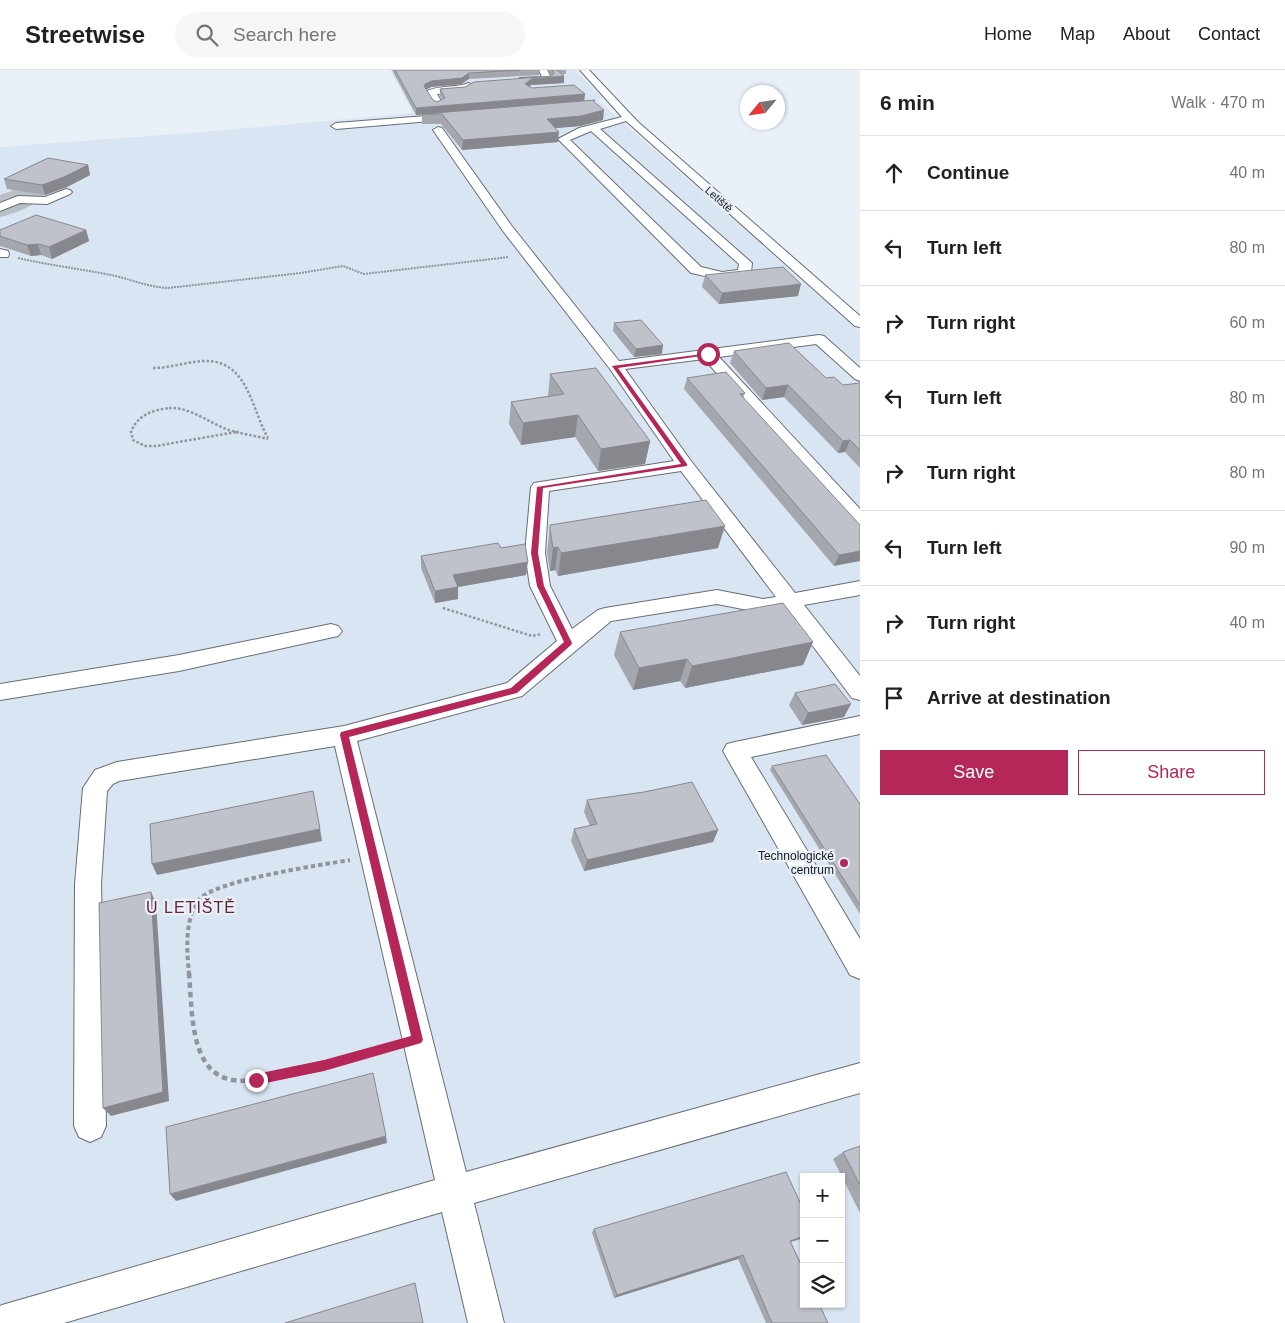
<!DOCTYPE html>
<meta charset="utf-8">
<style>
:root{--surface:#fff;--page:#f6f6f6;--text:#202124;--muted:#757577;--line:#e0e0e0;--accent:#b52759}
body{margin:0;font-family:Helvetica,sans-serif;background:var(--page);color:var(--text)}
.controls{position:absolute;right:15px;bottom:15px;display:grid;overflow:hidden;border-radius:0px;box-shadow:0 1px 4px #0004}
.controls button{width:45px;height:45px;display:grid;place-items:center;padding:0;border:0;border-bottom:1px solid var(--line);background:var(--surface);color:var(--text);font:25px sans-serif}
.compass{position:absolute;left:740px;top:15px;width:45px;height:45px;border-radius:50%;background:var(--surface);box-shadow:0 1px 4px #0004;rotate:241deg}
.stop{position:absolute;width:15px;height:15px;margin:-11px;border:4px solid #b52759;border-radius:50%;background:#fff}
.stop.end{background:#b52759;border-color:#fff;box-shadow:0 1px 5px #0008}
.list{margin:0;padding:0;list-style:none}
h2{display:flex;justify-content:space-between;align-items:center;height:65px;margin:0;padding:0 20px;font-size:21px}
h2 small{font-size:16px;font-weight:400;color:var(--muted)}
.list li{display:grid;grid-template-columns:32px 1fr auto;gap:15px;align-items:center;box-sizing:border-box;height:75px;padding:0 20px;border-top:1px solid var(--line)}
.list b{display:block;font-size:19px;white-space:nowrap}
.list em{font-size:16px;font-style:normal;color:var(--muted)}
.actions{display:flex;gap:10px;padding:15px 20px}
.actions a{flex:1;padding:11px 0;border:1px solid var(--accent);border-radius:0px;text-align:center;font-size:18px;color:var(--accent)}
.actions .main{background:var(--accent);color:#fff}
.icon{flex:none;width:28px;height:28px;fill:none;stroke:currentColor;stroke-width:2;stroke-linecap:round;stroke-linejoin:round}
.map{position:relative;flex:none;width:860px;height:1253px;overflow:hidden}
header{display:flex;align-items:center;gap:30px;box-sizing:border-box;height:70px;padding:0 25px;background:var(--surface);border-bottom:1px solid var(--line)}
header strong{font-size:24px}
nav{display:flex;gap:28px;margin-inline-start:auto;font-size:18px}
.search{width:350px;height:45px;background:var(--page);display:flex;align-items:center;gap:12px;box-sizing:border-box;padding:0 18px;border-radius:28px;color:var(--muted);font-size:19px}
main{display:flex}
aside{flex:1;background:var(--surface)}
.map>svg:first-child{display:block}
</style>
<header>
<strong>Streetwise</strong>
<div class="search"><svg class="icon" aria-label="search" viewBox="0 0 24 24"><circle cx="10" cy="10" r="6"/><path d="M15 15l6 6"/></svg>Search here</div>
<nav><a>Home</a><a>Map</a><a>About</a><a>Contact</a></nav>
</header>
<main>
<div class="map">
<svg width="860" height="1253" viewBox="0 0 860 1253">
<rect width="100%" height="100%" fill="#e9f0f8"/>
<path fill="#d9e5f3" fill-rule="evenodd" d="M 390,0 L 575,0 L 603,28 L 598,30 L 610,41 L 860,261 L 860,1253 L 0,1253 L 0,77 L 203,62 L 413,43 ZM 804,1107 L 841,1107 L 841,1234 L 804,1234 Z"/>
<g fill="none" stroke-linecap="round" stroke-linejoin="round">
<path fill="#babfc6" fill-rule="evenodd" d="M 28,115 L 39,117 L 44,124 C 35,137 15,143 0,147 L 0,125 Z"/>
<g stroke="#686e75" stroke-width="2">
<g id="minor">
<path d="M 539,0 L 547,0 L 552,9 L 551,11 L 520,14 L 516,11 L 520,8 L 542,7 Z"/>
<path d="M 580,0 L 589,0 L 638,52 L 860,246 L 860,257 L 855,256 L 626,51 L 600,59 L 752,193 L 751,203 C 739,216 706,206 691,203 L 558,69 L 579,58 L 622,47 ZM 591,61 L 739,194 L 738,200 L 722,202 L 701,197 L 570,70 Z"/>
<path d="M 469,13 L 474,16 L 465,22 L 437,24 L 443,34 L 438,37 L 435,36 L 426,22 C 436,15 457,18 469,13 Z"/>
<path d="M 452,44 L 457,47 L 455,49 L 336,59 L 331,56 L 336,53 Z"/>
<path d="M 438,57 L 442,58 L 511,155 L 619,291 L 819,265 L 824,266 L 860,298 L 860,311 L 855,309 L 816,274 L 719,287 L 860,439 L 860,456 L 853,454 L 704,289 L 625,299 L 691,391 L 795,523 L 860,511 L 860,525 L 804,535 L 860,606 L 860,630 L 852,628 L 785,539 L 763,543 L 717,534 L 611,551 L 522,626 L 357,671 L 466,1102 L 860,993 L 860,1023 L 474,1133 L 504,1253 L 468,1253 L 442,1142 L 64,1253 L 0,1253 L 0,1236 L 2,1235 L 435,1110 L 335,676 L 119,711 L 113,714 L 107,721 L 101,814 L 106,1056 L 101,1067 L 90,1072 L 79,1067 L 74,1056 L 75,814 L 83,718 L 95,700 L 117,692 L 344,656 L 507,613 L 557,571 L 530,516 L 525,483 L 531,417 L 534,413 L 674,391 L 610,299 L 503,161 L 433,60 ZM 681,401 L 776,527 L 763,529 L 717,520 L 605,538 L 598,540 L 572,559 L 550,516 L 545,483 L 549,421 Z"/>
<path d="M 66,119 L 70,120 L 72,122 L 70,124 L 47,134 L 20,133 L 0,141 L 0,133 L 18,126 L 45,127 Z"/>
<path d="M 0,179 L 8,181 L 9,184 L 8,187 L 0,187 Z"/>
<path d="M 331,554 L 338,556 L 342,561 L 338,566 L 179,601 L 0,630 L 0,614 L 179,585 Z"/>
<path d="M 860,646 L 860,664 L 751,687 L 860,869 L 860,909 L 850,905 L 723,681 L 727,674 L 735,672 Z"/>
</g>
</g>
<path stroke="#91959b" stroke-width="2" stroke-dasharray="2 1" stroke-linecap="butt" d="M 18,188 C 49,195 80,199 111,205 C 130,209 148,217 168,218 L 301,203 L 343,196 L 364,204 L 509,187"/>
<g stroke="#91959b" stroke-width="2.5" stroke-dasharray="2.5 2" stroke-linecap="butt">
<path d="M 153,298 C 170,298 186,292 203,291 C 248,289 251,338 268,368"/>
<path d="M 169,338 C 194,337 213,357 236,362 L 156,376 L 145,376 L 133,370 L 131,362 C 137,345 153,340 169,338 Z"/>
<path d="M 236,362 L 268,369"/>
<path d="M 236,362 L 239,362"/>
<path d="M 443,538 L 532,566 L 542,564"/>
</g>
<path stroke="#91959b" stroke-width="4" stroke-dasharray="4.5 3" stroke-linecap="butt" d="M 189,905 C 187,882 184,849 199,830 C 214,810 322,795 350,790"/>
<path stroke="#91959b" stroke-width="4.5" stroke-dasharray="5.5 4" stroke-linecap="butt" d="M 189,903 C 193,951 189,1023 258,1009 L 392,976"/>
<use href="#minor" fill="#fff" fill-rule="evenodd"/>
</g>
<g fill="#a5a7af">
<path d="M 392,0 L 540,0 L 539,5 L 469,9 L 461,14 L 431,17 L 426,20 L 433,30 L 437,32 L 442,29 L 440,26 L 440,19 L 465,17 L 552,6 L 548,0 L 566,0 L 566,4 L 561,4 L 564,13 L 531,15 L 529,17 L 532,18 L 585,24 L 584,31 L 595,33 L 603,50 L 580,56 L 555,58 L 558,72 L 462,80 L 441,54 L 422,54 L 422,44 L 416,45 Z"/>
<path d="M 88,95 L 90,105 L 67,117 L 45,125 L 7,119 L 4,109 Z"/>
<path d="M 0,160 L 86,160 L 89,171 L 52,189 L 41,185 L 31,186 L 0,176 Z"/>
<path d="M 705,205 L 798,226 L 719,234 L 702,217 Z"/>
<path d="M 614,253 L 662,284 L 634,287 L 613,261 Z"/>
<path d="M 734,281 L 826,308 L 843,315 L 860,313 L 860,398 L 845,382 L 838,383 L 784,327 L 762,330 L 730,293 Z"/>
<path d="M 550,304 L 650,371 L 645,394 L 598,401 L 575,367 L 521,375 L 509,354 L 511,332 L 548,326 Z"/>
<path d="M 687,308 L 745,323 L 743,328 L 860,455 L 834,496 L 684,319 Z"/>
<path d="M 550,455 L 718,478 L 558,506 L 555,500 L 550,501 L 547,483 Z"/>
<path d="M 421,486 L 526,505 L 458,517 L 458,529 L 435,533 L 421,498 Z"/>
<path d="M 620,562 L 813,572 L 803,595 L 685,618 L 680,611 L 633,620 L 614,585 Z"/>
<path d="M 795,623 L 844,647 L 802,655 L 789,635 Z"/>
<path d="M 772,696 L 860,734 L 860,844 L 770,700 Z"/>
<path d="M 587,730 L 718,760 L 713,772 L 584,801 L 571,771 L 574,759 L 590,756 L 584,742 Z"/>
<path d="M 860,1076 L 860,1143 L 833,1089 L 843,1082 Z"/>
<path d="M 594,1159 L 791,1172 L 828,1253 L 766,1253 L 738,1189 L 614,1228 L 592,1163 Z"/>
</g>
<g fill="#86888e">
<path d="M 469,3 L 469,9 L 461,14 L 431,17 L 425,20 L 425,14 L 431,11 Z"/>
<path d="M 564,6 L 564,13 L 531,15 L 524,21 L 525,14 L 531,9 Z"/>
<path d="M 585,24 L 584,31 L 416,45 L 416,38 Z"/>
<path d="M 604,40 L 603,50 L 580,56 L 546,59 L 547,49 Z"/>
<path d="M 559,62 L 558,72 L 462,80 L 463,70 Z"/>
<path d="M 88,95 L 90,105 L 67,117 L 45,125 L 42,115 Z"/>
<path d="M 86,160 L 89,171 L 52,189 L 49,177 Z"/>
<path d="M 38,174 L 41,185 L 31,186 L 27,175 Z"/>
<path d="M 801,214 L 798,226 L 719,234 L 722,223 Z"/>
<path d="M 663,275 L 662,284 L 634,287 L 636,279 Z"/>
<path d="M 788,315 L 784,327 L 762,330 L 766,318 Z"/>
<path d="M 578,345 L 575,367 L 521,375 L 523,353 Z"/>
<path d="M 850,370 L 845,382 L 838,383 L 843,371 Z"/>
<path d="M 650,371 L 645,394 L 598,401 L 601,379 Z"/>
<path d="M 725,456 L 718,478 L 558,506 L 561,483 Z"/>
<path d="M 558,477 L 555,500 L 550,501 L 553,478 Z"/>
<path d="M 860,481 L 860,491 L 834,496 L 839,485 Z"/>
<path d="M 528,492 L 526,505 L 458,517 L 458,529 L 435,533 L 435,521 L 453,505 Z"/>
<path d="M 813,572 L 803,595 L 685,618 L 692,596 Z"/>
<path d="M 687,589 L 680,611 L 633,620 L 639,598 Z"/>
<path d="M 851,634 L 844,647 L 802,655 L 808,643 Z"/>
<path d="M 320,759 L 322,771 L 157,805 L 152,794 Z"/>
<path d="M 718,760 L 713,772 L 584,801 L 587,790 Z"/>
<path d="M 151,822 L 156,833 L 169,1031 L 111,1046 L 103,1038 Z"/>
<path d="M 386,1066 L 387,1073 L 176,1131 L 170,1124 Z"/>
<path d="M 804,1166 L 804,1168 L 784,1174 L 790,1171 Z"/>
<path d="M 743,1185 L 738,1189 L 614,1228 L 617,1225 Z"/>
</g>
<g fill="#c0c2cb" stroke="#86888e">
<path d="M 395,0 L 521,0 L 469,3 L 462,8 L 431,11 L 425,14 L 424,16 L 433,30 L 437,32 L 445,28 L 440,19 L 465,17 L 474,12 L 552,6 L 554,3 L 552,0 L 557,0 L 564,6 L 531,9 L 525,14 L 532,18 L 574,15 L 585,24 L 416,38 Z"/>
<path d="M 595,30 L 593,31 L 604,40 L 581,46 L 547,49 L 559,62 L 463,70 L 442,44 L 422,44 Z"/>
<path d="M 48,88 L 88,95 L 64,107 L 42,115 L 4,109 Z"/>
<path d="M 36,145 L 86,160 L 49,177 L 38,174 L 27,175 L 0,166 L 0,160 Z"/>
<path d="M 783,197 L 801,214 L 722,223 L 705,205 Z"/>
<path d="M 641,250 L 663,275 L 636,279 L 614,253 Z"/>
<path d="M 789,273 L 826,308 L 834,307 L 843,315 L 860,313 L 860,380 L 850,370 L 843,371 L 788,315 L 766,318 L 734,281 Z"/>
<path d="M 596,298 L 650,371 L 601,379 L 578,345 L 523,353 L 511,332 L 564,324 L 550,304 Z"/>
<path d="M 726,302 L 745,323 L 740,324 L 860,455 L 860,481 L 839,485 L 687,308 Z"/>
<path d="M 706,430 L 725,456 L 561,483 L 558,477 L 553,478 L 550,460 L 550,455 Z"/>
<path d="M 498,473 L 501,478 L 525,474 L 528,492 L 453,505 L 458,517 L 435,521 L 421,486 Z"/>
<path d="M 783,533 L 813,572 L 692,596 L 687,589 L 639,598 L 620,562 Z"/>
<path d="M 835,614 L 851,634 L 808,643 L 795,623 Z"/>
<path d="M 826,685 L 860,734 L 860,835 L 772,696 Z"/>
<path d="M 692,712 L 718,760 L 587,790 L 574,759 L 597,754 L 587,730 L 644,722 Z"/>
<path d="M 313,721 L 320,759 L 152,794 L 150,754 Z"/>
<path d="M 151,822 L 163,1022 L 103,1038 L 99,833 Z"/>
<path d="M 373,1003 L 386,1066 L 170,1124 L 166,1057 Z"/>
<path d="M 860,1076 L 860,1115 L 843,1082 Z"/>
<path d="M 786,1102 L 804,1141 L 804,1166 L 790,1171 L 804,1201 L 804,1234 L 819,1234 L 828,1253 L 772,1253 L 743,1185 L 617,1225 L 594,1159 Z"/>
<path d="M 415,1213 L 423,1253 L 285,1253 Z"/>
</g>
<path fill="#b52759" d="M 710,283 L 708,285 L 618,298 L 687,394 L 687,396 L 543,418 L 538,483 L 544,516 L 572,573 L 571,575 L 517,623 L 349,667 L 423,970 L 421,973 L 324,1001 L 256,1015 L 252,1013 L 250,1010 L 252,1006 L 256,1004 L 324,990 L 411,966 L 340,665 L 341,662 L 511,618 L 564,572 L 537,516 L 531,483 L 537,417 L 681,394 L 612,296 Z"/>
<circle fill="#b52759" stroke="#e9f0f8" stroke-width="2" cx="844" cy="793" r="5"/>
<g text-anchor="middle" stroke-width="4.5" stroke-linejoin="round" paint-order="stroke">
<g font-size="11" fill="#181a1d" stroke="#e9f0f8">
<text transform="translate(719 129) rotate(41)" y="4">Letiště</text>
</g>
<g font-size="12" fill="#181a1d" stroke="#e9f0f8" text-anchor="end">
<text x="834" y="790">Technologické<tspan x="834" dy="14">centrum</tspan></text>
</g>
<g font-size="16" letter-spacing="1" fill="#662236" stroke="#e9f0f8">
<text x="191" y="843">U LETIŠTĚ</text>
</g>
</g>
</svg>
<div class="controls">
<button>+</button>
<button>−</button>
<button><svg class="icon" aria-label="layers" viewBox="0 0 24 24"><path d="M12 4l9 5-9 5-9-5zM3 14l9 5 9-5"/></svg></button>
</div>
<svg class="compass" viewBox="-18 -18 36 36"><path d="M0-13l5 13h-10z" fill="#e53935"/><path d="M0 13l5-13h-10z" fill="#757577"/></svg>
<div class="stop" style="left:708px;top:284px"></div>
<div class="stop end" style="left:256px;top:1010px"></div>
</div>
<aside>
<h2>6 min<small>Walk · 470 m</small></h2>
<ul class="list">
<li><svg class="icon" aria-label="ahead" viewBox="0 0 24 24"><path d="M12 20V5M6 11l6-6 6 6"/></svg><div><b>Continue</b></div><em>40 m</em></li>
<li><svg class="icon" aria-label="left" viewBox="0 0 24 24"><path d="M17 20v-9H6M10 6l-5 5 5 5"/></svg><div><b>Turn left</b></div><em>80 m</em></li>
<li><svg class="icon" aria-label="right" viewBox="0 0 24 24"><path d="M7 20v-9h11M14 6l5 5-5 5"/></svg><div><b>Turn right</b></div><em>60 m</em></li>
<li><svg class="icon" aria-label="left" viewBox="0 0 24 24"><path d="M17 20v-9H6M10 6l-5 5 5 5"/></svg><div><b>Turn left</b></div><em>80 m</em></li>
<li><svg class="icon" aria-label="right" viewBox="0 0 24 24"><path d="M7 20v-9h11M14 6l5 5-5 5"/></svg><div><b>Turn right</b></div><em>80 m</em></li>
<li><svg class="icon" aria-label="left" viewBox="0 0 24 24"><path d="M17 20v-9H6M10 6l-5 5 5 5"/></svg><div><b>Turn left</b></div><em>90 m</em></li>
<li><svg class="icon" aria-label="right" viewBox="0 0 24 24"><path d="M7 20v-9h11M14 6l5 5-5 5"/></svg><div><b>Turn right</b></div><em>40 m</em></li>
<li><svg class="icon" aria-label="arrive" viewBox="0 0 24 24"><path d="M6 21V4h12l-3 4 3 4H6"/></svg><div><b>Arrive at destination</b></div></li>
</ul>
<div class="actions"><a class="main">Save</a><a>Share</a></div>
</aside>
</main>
